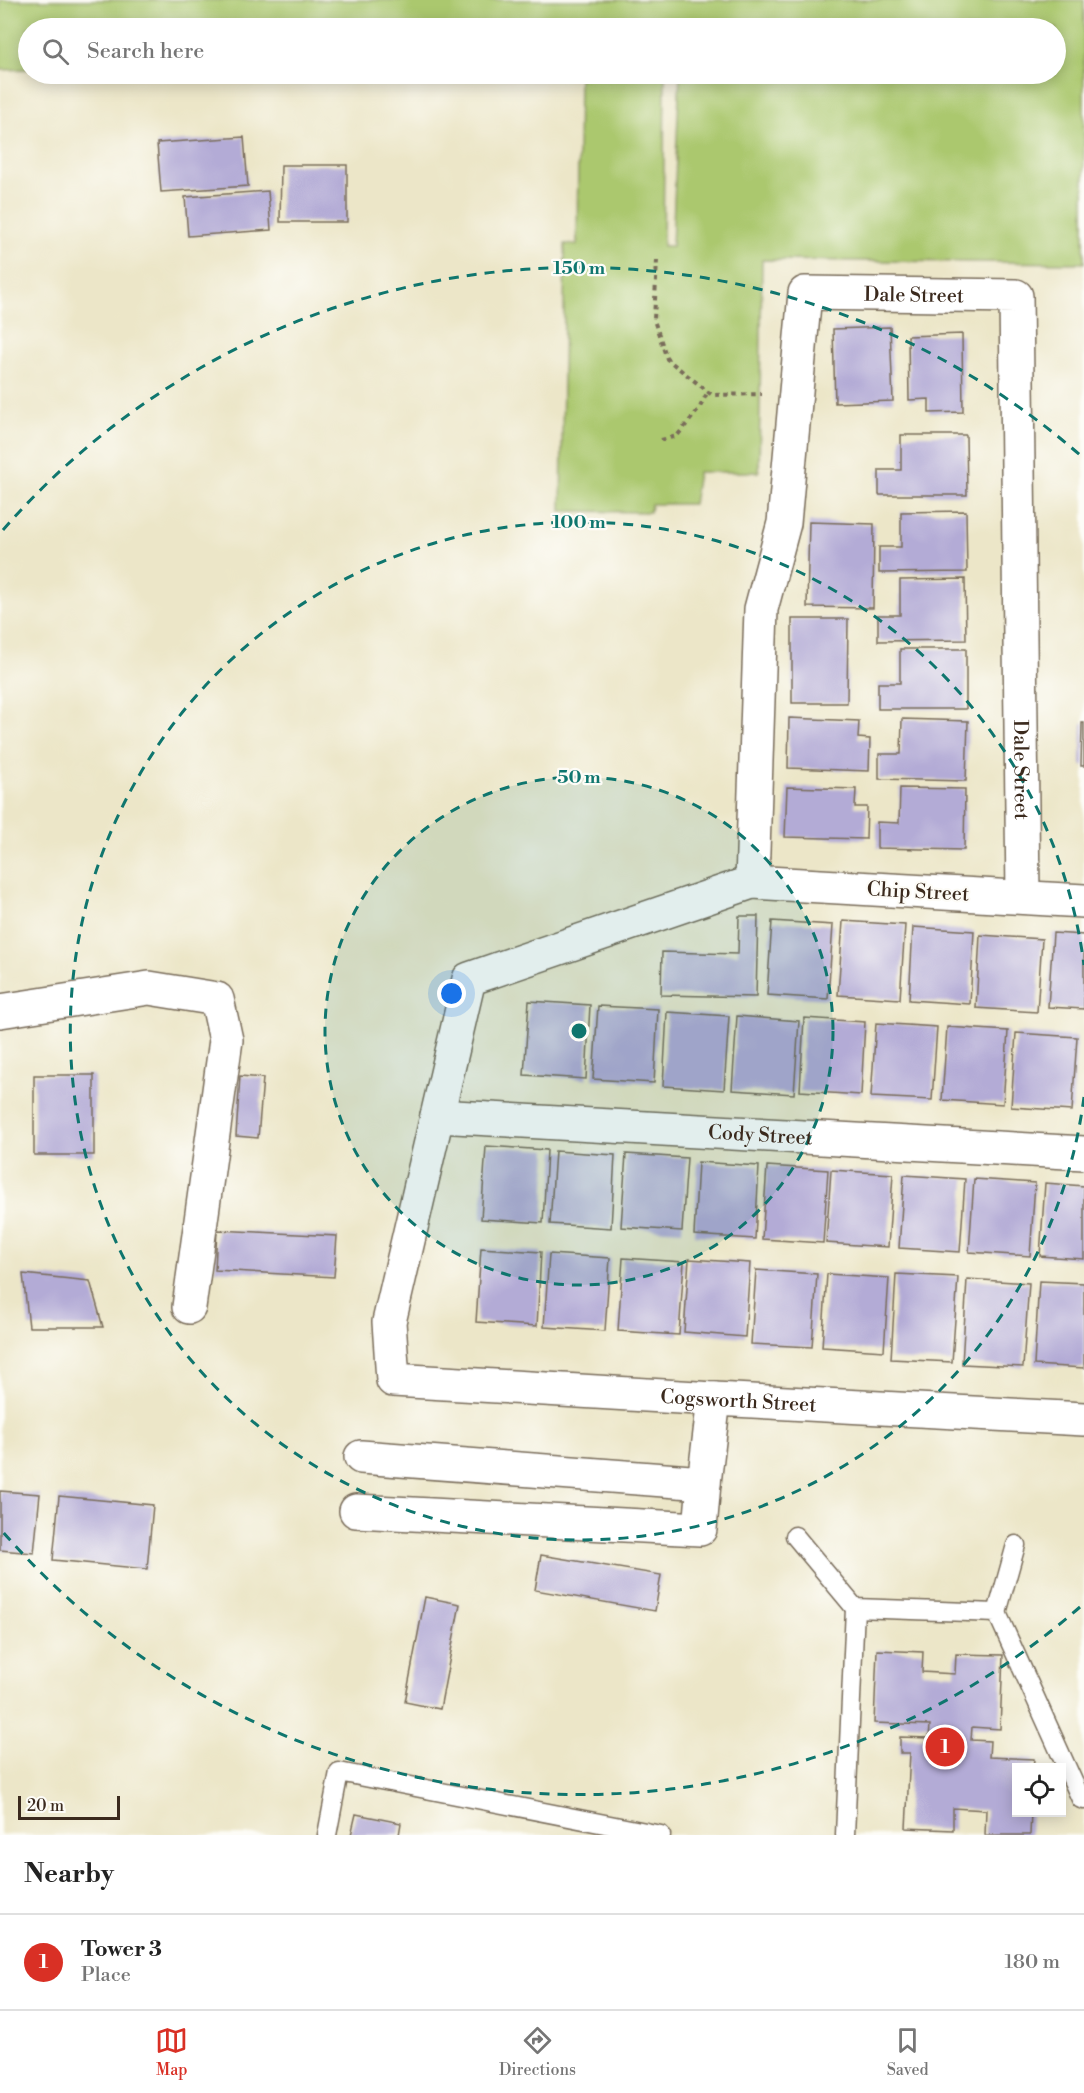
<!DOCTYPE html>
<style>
:root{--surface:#fff;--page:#f2f2f2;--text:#222;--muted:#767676;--line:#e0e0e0;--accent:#d93025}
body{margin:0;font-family:"Libre Bodoni",serif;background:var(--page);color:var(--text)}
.controls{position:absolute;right:18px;bottom:18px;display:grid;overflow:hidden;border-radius:0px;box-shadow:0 3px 15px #0003}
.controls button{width:54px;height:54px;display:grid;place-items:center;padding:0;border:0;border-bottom:2px solid var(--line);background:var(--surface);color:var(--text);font:30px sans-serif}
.scale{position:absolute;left:18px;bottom:15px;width:102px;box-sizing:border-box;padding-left:6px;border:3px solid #3b2a1e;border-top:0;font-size:16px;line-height:21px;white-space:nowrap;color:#3b2a1e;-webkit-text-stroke:4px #fdfcf7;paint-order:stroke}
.you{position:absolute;left:452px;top:994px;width:21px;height:21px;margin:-15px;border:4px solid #fff;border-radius:50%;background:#1a73e8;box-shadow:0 0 0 9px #1a73e833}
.badge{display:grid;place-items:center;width:39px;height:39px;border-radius:50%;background:var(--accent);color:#fff;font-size:20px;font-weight:700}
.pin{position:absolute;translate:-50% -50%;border:3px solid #fff;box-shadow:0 2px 6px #0006}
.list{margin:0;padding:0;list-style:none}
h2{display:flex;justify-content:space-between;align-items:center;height:78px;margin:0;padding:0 24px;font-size:26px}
h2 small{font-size:20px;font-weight:400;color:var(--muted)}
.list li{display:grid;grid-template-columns:39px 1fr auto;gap:18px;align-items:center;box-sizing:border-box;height:96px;padding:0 24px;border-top:2px solid var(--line)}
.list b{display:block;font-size:22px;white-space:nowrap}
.list p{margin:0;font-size:20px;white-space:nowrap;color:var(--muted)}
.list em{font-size:20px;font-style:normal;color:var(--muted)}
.icon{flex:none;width:33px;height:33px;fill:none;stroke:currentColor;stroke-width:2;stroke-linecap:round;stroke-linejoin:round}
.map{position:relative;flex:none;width:1084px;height:1835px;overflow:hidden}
.search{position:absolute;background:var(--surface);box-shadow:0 3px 15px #0003;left:18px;right:18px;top:18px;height:66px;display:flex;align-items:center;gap:15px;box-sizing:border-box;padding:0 21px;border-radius:33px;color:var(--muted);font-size:22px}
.sheet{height:174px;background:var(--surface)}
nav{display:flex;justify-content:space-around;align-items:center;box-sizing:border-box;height:84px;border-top:2px solid var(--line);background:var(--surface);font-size:16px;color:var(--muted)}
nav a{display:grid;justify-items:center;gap:3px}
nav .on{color:var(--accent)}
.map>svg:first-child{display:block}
</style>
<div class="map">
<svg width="1084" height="1835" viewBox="0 0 1084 1835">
<rect width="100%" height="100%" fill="#fdfcf7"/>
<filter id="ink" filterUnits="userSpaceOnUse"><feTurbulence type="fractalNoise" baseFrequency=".0167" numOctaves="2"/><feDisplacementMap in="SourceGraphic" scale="12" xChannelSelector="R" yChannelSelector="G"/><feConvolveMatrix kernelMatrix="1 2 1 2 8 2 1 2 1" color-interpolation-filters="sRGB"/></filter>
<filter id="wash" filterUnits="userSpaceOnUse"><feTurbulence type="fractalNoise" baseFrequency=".008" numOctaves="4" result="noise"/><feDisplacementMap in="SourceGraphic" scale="24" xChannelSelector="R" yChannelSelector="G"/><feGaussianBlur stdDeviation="1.35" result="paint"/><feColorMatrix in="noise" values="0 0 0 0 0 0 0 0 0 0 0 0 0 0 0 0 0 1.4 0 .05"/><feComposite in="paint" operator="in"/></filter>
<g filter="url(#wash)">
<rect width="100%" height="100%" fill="#ece6c8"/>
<path fill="#abc86e" stroke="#737946" stroke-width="1.5" d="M 0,0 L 1084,0 L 1084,263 L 762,260 L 759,472 L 698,472 L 693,504 L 651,504 L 650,512 L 561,511 L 565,244 L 577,245 L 579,74 L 665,74 L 663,246 L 672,246 L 680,74 L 1056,74 L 1056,28 L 28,28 L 28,69 L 0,70 Z"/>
<g id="blocks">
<g fill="#b3abd6">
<path d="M 244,137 L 248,186 L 161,192 L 157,143 Z"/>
<path d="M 281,165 L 347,165 L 347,222 L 280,222 Z"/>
<path d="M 268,191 L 271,230 L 188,236 L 185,197 Z"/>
<path d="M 890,327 L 893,401 L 835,403 L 833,329 Z"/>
<path d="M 962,334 L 963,412 L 929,413 L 929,399 L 909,400 L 908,336 Z"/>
<path d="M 901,435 L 966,435 L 967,495 L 879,495 L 879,470 L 901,470 Z"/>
<path d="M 966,511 L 967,572 L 879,573 L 879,547 L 901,547 L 901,512 Z"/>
<path d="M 809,522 L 874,524 L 873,608 L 807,607 Z"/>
<path d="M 965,579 L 966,640 L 878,641 L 878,615 L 900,615 L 900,580 Z"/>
<path d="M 792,619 L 848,619 L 847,703 L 792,703 Z"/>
<path d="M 900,649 L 966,649 L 966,709 L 878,709 L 878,683 L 900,683 Z"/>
<path d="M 789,718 L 859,721 L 858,738 L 870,739 L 869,771 L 788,768 Z"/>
<path d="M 902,719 L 968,721 L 966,781 L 879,779 L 879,754 L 901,754 Z"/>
<path d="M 1082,723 L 1084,723 L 1084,766 L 1081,766 Z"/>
<path d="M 787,787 L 856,789 L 855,807 L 867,807 L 866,839 L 785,837 Z"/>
<path d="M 900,788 L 965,789 L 964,850 L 877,848 L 877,822 L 899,823 Z"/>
<path d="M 739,916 L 758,916 L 756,997 L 661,995 L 662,952 L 738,954 Z"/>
<path d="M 772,921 L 833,925 L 828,999 L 767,995 Z"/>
<path d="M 843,921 L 905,925 L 900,999 L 838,995 Z"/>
<path d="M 913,927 L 974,931 L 970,1004 L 909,1000 Z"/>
<path d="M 1053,933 L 1084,935 L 1084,1009 L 1048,1007 Z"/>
<path d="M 980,935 L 1042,939 L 1037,1012 L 976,1008 Z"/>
<path d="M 529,1001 L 590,1005 L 586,1079 L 524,1075 Z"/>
<path d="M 598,1006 L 658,1009 L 654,1083 L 593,1079 Z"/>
<path d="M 667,1012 L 729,1016 L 724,1090 L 663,1086 Z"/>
<path d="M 737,1016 L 799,1021 L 794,1094 L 732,1090 Z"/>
<path d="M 804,1018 L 865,1022 L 861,1095 L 800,1091 Z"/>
<path d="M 876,1023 L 937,1027 L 932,1100 L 871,1097 Z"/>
<path d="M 947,1027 L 1008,1031 L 1003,1104 L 942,1100 Z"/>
<path d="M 1016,1033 L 1077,1037 L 1072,1111 L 1011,1107 Z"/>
<rect x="34" y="1075" width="60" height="80"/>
<path d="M 240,1076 L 263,1078 L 258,1138 L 236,1136 Z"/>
<path d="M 486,1146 L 547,1150 L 543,1223 L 481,1219 Z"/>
<path d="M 555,1151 L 615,1155 L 611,1228 L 550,1224 Z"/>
<path d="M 626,1154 L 687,1158 L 682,1231 L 621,1227 Z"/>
<path d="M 698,1162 L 759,1166 L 755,1239 L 694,1235 Z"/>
<path d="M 767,1166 L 828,1170 L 823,1243 L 762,1239 Z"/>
<path d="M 831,1170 L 893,1174 L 888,1247 L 826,1243 Z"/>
<path d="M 904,1175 L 965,1179 L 960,1252 L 899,1248 Z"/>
<path d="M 974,1179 L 1035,1183 L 1030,1256 L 969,1252 Z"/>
<path d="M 1045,1183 L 1084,1186 L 1084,1259 L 1040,1256 Z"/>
<path d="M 217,1230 L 337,1236 L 334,1277 L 215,1270 Z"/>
<path d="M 481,1248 L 541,1252 L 537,1326 L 476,1322 Z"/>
<path d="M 549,1254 L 610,1258 L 605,1331 L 544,1327 Z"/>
<path d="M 623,1258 L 684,1262 L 679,1335 L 618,1331 Z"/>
<path d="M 689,1259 L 750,1263 L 745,1337 L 684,1332 Z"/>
<path d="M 756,1270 L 817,1274 L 812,1347 L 751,1344 Z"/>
<path d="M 23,1274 L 90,1281 L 103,1327 L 29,1327 Z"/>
<path d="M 827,1274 L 889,1278 L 884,1351 L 822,1347 Z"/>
<path d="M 896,1274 L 958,1277 L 952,1362 L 891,1359 Z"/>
<path d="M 967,1279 L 1029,1283 L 1023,1367 L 962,1364 Z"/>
<path d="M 1039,1281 L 1084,1283 L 1084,1368 L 1034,1365 Z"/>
<path d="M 0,1491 L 40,1494 L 34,1553 L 0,1550 Z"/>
<path d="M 59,1496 L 153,1505 L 147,1569 L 53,1560 Z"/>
<path d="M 541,1555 L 661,1575 L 655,1611 L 535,1590 Z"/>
<path d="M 425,1597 L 460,1604 L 440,1709 L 405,1702 Z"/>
<path d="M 877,1650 L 923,1652 L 922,1672 L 955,1674 L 956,1654 L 1003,1655 L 1000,1729 L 972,1727 L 971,1740 L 990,1741 L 989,1757 L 1034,1759 L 1033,1768 L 1016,1768 L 1016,1812 L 1031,1812 L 1030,1835 L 985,1835 L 986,1810 L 953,1808 L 953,1830 L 906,1828 L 910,1753 L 900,1753 L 900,1737 L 929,1738 L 930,1725 L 874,1723 Z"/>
<path d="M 356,1814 L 401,1823 L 399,1835 L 351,1835 Z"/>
</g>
</g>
</g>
<g filter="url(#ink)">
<use href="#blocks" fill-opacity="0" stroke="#796c5a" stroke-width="1.5"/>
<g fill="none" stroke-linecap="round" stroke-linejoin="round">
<g stroke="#796c5a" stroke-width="21">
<g id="service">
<path d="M 795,1536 L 855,1608 L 997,1613 L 1081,1799 L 1084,1800"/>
<path d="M 997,1613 L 1016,1545"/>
<path d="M 327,1835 L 339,1772 L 661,1835"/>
<path d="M 845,1835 L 855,1608"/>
</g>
</g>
<g stroke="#796c5a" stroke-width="36">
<g id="minor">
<path id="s1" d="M 752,882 L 761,609 L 784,523 L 805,293 L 1016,296 L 1023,896"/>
<path id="s2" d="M 1084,901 L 752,882 L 469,979 L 389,1322 L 393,1380 L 714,1399 L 1084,1419"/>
<path d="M 0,1011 L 149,988 L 217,999 L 226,1040 L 189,1307"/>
<path id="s3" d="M 437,1116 L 1084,1153"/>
<path d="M 361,1457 L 704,1483 L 714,1399"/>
<path d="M 356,1511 L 700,1529 L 704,1483"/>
</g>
</g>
<g stroke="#796c5a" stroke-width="4" stroke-dasharray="4.5 4.5" stroke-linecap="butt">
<path d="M 657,260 L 654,320 L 667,359 L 712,395 L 762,394"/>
<path d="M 661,440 L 677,436 L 699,409 L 708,391"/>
</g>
<use href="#service" stroke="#fff" stroke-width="18"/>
<use href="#minor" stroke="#fff" stroke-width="33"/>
</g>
</g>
<circle cx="579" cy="1031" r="254" fill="#0f766e" fill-opacity=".12"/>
<g fill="none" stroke="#0f766e" stroke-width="3" stroke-dasharray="10 8">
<circle cx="579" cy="1031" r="254"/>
<path d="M1084 1097A509 509 0 1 1 1084 965"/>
<path d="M1080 1607A763 763 0 0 1 3 1532M3 530A763 763 0 0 1 1080 455"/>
</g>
<g text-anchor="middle" stroke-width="4.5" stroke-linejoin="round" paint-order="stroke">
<g font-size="20" fill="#3b2a1e" stroke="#fdfcf7">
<text dy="7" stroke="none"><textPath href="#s1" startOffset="702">Dale Street</textPath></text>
<text dy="7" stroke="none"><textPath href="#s1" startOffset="1278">Dale Street</textPath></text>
<text transform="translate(918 891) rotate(3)" y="7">Chip Street</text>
<text dy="7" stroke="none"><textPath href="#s3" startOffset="324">Cody Street</textPath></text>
<text dy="7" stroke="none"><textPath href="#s2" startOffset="1388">Cogsworth Street</textPath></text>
</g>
</g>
<circle cx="579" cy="1031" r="9" fill="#0f766e" stroke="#fdfcf7" stroke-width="3"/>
<g font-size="18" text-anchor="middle" font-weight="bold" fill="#0f766e" stroke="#fdfcf7" stroke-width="4.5" stroke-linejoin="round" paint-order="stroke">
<text x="579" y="274">150 m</text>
<text x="579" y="528">100 m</text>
<text x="579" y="783">50 m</text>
</g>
</svg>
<div class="controls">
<button><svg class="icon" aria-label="locate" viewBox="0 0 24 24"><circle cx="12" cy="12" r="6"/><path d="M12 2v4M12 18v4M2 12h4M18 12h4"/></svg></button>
</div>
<div class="scale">20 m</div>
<div class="you"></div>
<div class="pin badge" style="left:945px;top:1747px">1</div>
<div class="search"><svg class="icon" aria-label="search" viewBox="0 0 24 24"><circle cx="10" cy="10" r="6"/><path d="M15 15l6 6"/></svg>Search here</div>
</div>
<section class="sheet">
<h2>Nearby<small></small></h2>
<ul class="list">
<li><span class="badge">1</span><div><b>Tower 3</b><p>Place</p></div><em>180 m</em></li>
</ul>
</section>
<nav>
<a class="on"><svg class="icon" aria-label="map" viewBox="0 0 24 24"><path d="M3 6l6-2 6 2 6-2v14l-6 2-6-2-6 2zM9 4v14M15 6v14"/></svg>Map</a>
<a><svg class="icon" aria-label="directions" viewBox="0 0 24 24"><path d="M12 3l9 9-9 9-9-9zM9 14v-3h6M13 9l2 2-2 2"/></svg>Directions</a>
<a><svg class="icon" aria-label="saved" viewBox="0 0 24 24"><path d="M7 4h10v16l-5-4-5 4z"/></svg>Saved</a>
</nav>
